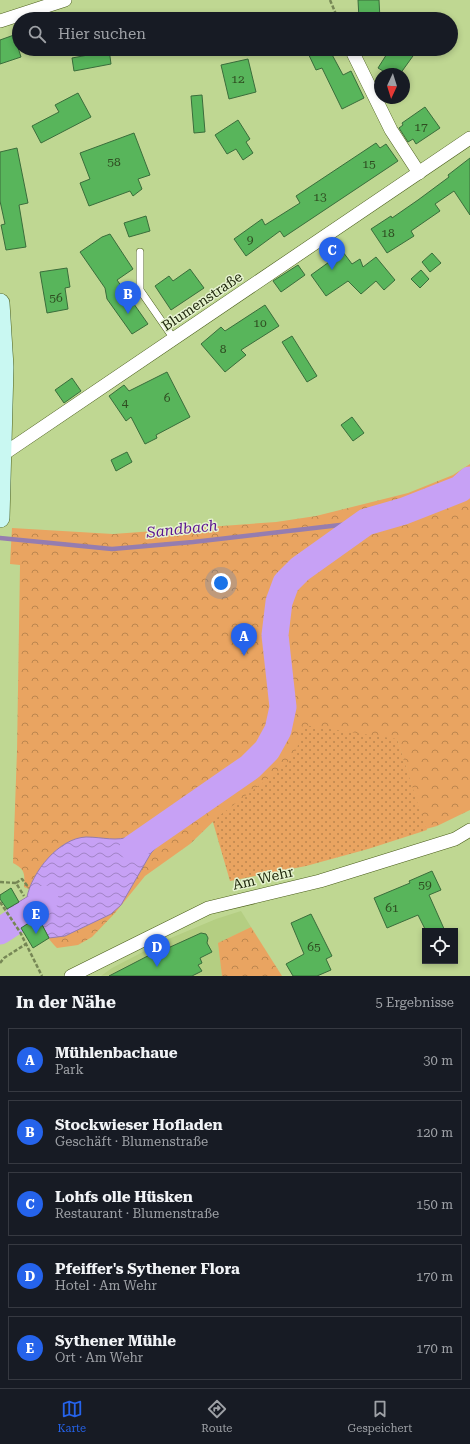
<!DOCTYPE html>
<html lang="de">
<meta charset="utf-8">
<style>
:root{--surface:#171b24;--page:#20242c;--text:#f1f3f6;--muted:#9ea1a6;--line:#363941;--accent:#2563eb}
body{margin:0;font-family:"Roboto Serif",serif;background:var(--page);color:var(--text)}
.controls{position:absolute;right:12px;bottom:12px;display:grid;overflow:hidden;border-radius:0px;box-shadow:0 2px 6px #0003}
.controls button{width:36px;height:36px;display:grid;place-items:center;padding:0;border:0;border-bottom:1px solid var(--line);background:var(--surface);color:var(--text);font:20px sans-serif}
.compass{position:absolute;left:374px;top:68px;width:36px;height:36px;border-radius:50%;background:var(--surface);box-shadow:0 2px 6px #0003;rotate:184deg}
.you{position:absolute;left:221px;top:583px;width:14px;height:14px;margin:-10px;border:3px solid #fff;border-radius:50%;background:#1a73e8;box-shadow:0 0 0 6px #1a73e833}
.badge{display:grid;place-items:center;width:26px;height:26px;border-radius:50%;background:var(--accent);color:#fff;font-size:13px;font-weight:700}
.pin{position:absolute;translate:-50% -33px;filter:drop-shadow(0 1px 2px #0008)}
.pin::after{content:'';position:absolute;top:21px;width:14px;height:12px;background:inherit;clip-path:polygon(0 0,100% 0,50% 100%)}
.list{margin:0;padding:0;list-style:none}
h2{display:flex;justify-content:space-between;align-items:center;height:52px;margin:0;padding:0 16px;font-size:17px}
h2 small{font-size:13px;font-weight:400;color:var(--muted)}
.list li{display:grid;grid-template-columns:26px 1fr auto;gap:12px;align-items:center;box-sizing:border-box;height:64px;margin:0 8px 8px;padding:0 8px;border:1px solid var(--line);border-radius:0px}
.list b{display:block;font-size:15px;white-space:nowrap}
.list p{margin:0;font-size:13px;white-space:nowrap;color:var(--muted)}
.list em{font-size:13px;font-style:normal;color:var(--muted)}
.icon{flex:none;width:22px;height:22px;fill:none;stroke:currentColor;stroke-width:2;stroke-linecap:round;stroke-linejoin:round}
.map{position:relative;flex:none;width:470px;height:976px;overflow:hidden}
.search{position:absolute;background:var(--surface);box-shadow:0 2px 6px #0003;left:12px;right:12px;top:12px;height:44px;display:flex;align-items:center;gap:10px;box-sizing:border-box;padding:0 14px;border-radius:22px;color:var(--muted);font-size:15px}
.sheet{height:412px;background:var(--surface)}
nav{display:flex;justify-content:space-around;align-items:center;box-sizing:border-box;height:56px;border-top:1px solid var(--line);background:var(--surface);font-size:11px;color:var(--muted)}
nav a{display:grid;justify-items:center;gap:2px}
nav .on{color:var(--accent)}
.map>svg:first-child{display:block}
</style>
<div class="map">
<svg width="470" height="976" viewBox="0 0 470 976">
<defs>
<pattern id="grass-dots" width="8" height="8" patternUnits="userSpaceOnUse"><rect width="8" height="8" fill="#e9a461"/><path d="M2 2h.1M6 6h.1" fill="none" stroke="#bc864e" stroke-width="1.8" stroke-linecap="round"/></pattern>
<pattern id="forest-crowns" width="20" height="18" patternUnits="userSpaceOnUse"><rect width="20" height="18" fill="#e9a461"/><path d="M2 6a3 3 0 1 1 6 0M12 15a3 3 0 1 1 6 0" fill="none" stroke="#bc864e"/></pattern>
<pattern id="water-waves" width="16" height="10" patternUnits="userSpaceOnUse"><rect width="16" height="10" fill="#c7a1f5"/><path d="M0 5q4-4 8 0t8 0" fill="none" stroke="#a183c5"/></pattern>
</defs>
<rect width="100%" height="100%" fill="#bfd792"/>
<path fill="#b4ce82" d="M 241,911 L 251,927 L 219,943 L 222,976 L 101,976 L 112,968 L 166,940 L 216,919 Z"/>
<path fill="url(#grass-dots)" d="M 290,722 L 397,738 L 427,830 L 368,849 L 306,866 L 230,881 L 208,805 Z"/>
<g fill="url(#forest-crowns)">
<path d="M 470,464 L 470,810 L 437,826 L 426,829 L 397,739 L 303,725 L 297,749 L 286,765 L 219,816 L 190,844 L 145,876 L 115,913 L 92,937 L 78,945 L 57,948 C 44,936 28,906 29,889 L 24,887 C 25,874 25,869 13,863 L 17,751 L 20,565 L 10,564 L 12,528 L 113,534 L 276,522 L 316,516 L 408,493 L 453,475 Z"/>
<path d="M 251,927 L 282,976 L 222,976 L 218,943 Z"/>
</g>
<path fill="url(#water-waves)" stroke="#957db0" d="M 157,819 L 168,834 L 151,853 L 121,905 L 111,914 L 65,936 L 49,938 L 38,917 L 20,928 L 7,909 L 27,897 C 32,872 59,838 86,837 C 103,837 116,842 132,836 C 141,833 150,824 157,819 Z"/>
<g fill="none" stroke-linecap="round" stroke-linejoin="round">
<path stroke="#957db0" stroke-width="4.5" d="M 0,538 L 112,549 L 193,542 L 366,522"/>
<g stroke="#c7a1f5" stroke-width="27">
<path d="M 133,848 L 250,767 L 267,750 L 278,730 L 283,707 L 275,635 L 279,602 L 286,583 L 300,569 L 366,522 L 404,511 L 460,489 L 470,480"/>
<path d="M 0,931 L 37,907 L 45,899"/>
</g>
</g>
<g fill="#58b55b" stroke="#3a6d3b">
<path d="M 358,0 L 379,0 L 380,19 L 359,19 Z"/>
<path d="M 14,35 L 21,57 L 0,64 L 0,40 Z"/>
<path d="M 87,49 L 109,49 L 111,64 L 74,71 L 72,58 L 88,55 Z"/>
<path d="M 306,49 L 329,49 L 343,75 L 351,71 L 364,98 L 342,109 L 322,68 L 316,70 Z"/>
<path d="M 390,49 L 418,49 L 400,74 L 388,74 L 378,68 Z"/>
<path d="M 248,59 L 256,92 L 229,99 L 221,65 Z"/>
<path d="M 78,93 L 91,117 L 41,143 L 32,126 L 59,112 L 55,105 Z"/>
<path d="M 202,95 L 205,132 L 194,133 L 191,96 Z"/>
<path d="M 425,107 L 440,128 L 416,144 L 413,139 L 408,142 L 399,128 L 403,125 L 402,123 Z"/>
<path d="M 238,120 L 250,139 L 246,142 L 253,153 L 243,160 L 236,149 L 227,154 L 215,135 Z"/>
<path d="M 134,133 L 150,175 L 138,179 L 142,189 L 133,196 L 130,191 L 89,206 L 80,183 L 90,179 L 80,153 Z"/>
<path d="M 376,143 L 380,148 L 386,144 L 398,161 L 284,237 L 280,231 L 246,256 L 234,239 L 262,219 L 265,225 L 300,203 L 296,196 Z"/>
<path d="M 17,148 L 28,203 L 19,205 L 26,247 L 6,250 L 1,225 L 5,224 L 0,201 L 0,152 Z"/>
<path d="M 470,158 L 470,215 L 454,191 L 435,204 L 440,211 L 411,231 L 414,236 L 387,253 L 371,229 L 391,216 L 392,218 L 418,200 L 449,177 L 448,175 Z"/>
<path d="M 146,216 L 150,231 L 129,237 L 124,223 Z"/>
<path d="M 110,234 L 133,269 L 117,280 L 148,324 L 132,334 L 107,299 L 105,288 L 80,252 L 102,237 Z"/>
<path d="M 343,252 L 352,264 L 360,259 L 363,267 L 376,257 L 395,280 L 384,290 L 376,281 L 361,294 L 348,281 L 326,296 L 311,275 Z"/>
<path d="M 432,253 L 441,263 L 430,272 L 422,262 Z"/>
<path d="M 298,265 L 305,275 L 281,292 L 273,281 Z"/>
<path d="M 67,268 L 70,287 L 65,288 L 68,309 L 47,313 L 40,272 Z"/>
<path d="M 190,269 L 204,288 L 171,310 L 155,286 L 169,276 L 173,281 Z"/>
<path d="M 421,270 L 429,279 L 420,288 L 411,279 Z"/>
<path d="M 265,305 L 279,326 L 241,350 L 246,355 L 225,372 L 201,344 L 221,327 L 225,331 Z"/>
<path d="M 292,336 L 317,376 L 307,382 L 282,342 Z"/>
<path d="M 167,372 L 190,417 L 156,435 L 157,438 L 145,444 L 131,417 L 126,421 L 109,396 L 124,385 L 129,391 Z"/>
<path d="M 72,378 L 81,391 L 64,403 L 55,390 Z"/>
<path d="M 352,417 L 364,433 L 353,441 L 341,425 Z"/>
<path d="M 127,452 L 132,462 L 116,471 L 111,460 Z"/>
<path d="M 432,871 L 441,890 L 429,895 L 445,931 L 426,931 L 418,915 L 387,928 L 374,898 L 410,883 L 409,881 Z"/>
<path d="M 11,888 L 19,902 L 7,909 L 0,899 L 0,895 Z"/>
<path d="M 311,914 L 332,956 L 326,959 L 331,970 L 317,976 L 293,976 L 286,964 L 304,954 L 291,923 Z"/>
<path d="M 38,917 L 49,938 L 33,948 L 21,928 Z"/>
<path d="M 201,933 L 206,934 L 208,938 L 207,943 L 212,952 L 200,958 L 202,963 L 198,965 L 202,971 L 192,976 L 109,976 L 167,946 L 168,948 Z"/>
</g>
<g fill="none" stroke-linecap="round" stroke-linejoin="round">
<g stroke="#4a5d1a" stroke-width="8">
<path id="lane" d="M 140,252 L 140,290 L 174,339"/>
</g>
<g stroke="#4a5d1a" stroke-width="14">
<g id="street">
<path d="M 0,21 L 65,0"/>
<path d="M 353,53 L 391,130 L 419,173"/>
<path d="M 2,455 L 470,138"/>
<path d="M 71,976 L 208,908 L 320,881 L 455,839 L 470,830"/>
</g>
</g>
<g stroke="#4a5d1a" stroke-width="20">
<path id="secondary" d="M 0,303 L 4,367 L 0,518"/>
</g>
<g stroke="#768755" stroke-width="2.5" stroke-dasharray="4 2" stroke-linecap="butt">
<path d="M 330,0 L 338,19"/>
<path d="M 0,882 L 16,883 L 24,896"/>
<path d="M 16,883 L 22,879 L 29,888"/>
<path d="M 0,902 L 20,932 L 42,976"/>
<path d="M 0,963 L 4,958 L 26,944"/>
</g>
<use href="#lane" stroke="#fff" stroke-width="7"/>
<use href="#street" stroke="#fff" stroke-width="13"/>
<use href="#secondary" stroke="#c9f8f2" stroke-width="19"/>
</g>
<g text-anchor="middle" stroke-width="3" stroke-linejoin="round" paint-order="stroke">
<g font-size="12" fill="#2f4d21">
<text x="238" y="83">12</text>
<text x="421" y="131">17</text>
<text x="114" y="166">58</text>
<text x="369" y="168">15</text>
<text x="320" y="201">13</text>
<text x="388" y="237">18</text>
<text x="250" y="244">9</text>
<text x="56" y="302">56</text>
<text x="260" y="327">10</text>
<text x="223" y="353">8</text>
<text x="167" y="402">6</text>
<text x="125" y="407">4</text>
<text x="425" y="889">59</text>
<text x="392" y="912">61</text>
<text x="314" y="951">65</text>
</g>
<g font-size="14" fill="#212a0e" stroke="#e6f3d0">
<text transform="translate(202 301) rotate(-34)" y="5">Blumenstraße</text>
<text transform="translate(263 878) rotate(-13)" y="5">Am Wehr</text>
</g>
<g font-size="15" font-style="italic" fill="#5c1491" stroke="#e6f3d0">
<text transform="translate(182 529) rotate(-6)" y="5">Sandbach</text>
</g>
</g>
</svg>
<div class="controls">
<button><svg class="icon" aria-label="locate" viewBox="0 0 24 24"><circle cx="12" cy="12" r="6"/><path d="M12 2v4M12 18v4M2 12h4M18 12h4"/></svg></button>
</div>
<svg class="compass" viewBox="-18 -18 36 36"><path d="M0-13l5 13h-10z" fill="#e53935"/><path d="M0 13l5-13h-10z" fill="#9ea1a6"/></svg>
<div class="you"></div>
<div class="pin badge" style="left:244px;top:656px">A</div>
<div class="pin badge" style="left:128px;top:314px">B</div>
<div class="pin badge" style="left:332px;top:270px">C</div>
<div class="pin badge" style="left:157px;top:967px">D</div>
<div class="pin badge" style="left:36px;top:934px">E</div>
<div class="search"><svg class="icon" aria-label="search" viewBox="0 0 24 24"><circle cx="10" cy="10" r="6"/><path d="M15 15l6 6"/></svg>Hier suchen</div>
</div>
<section class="sheet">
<h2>In der Nähe<small>5 Ergebnisse</small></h2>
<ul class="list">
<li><span class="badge">A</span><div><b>Mühlenbachaue</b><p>Park</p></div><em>30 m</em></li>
<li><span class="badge">B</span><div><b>Stockwieser Hofladen</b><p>Geschäft · Blumenstraße</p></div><em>120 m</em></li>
<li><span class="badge">C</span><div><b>Lohfs olle Hüsken</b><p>Restaurant · Blumenstraße</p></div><em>150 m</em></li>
<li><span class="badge">D</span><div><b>Pfeiffer's Sythener Flora</b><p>Hotel · Am Wehr</p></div><em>170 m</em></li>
<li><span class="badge">E</span><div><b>Sythener Mühle</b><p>Ort · Am Wehr</p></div><em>170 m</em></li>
</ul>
</section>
<nav>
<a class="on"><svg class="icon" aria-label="map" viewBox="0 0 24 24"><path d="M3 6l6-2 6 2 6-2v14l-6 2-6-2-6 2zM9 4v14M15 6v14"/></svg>Karte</a>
<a><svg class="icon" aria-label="directions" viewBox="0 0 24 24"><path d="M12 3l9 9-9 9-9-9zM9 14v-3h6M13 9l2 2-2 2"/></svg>Route</a>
<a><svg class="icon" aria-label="saved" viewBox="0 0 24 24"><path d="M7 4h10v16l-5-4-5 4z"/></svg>Gespeichert</a>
</nav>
